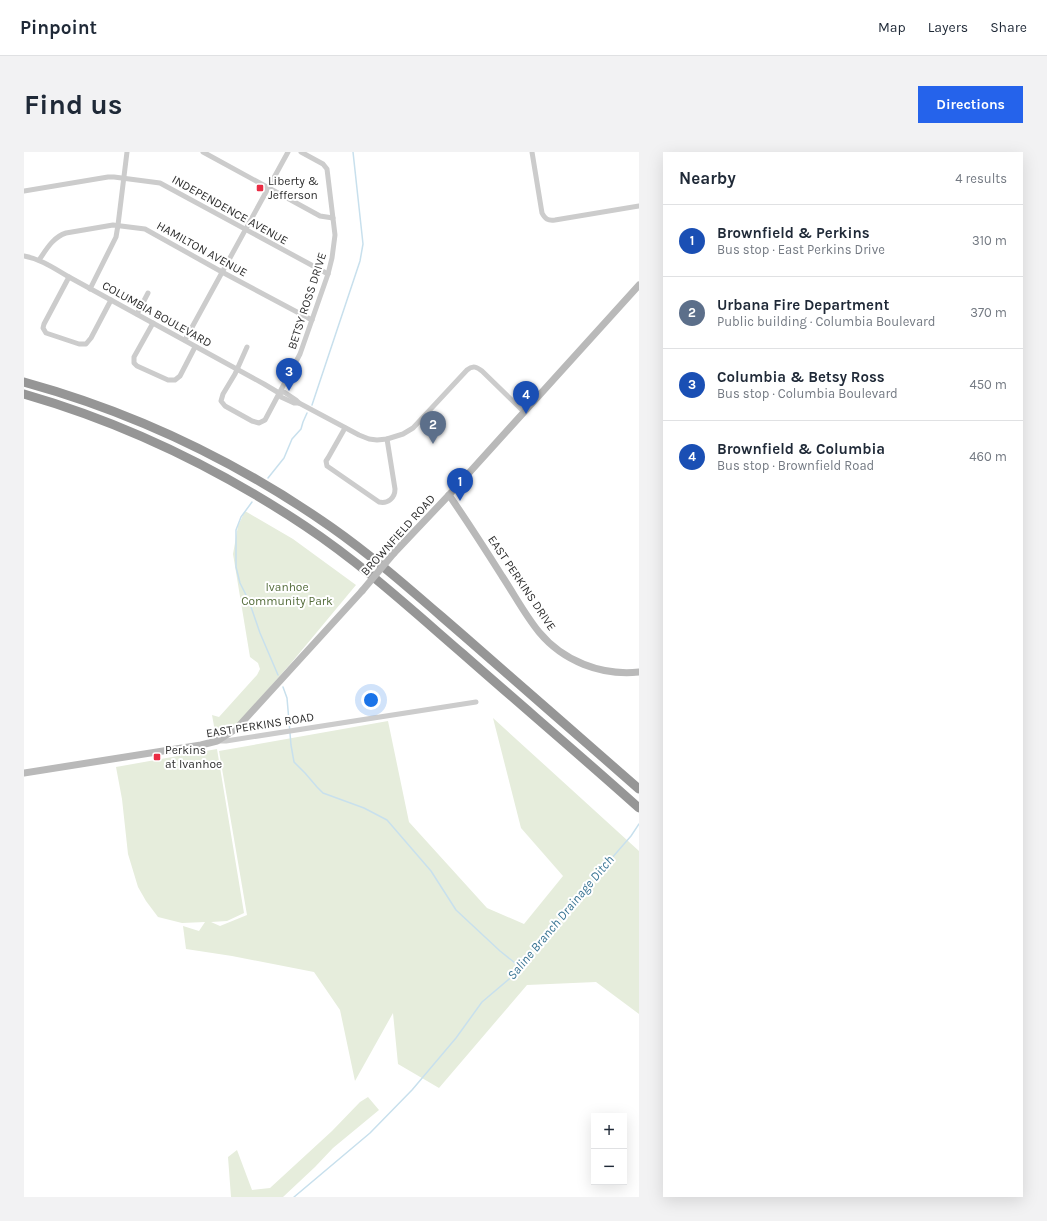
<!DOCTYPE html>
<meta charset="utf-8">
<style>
:root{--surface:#fff;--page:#f2f2f3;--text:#1f2937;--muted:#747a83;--line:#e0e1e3;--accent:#2563eb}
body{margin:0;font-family:Karla,sans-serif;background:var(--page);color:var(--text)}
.controls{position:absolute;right:12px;bottom:12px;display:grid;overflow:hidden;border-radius:0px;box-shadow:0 4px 16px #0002}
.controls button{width:36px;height:36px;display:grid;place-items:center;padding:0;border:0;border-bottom:1px solid var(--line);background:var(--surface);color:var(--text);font:20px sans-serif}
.you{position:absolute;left:347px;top:548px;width:14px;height:14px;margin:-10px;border:3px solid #fff;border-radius:50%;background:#1a73e8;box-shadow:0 0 0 6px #1a73e833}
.badge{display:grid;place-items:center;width:26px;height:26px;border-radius:50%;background:var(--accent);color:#fff;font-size:13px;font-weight:700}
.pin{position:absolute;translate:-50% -33px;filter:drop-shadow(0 1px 2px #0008)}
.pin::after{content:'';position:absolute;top:21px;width:14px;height:12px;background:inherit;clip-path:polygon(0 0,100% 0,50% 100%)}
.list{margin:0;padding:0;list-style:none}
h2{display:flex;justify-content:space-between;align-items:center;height:52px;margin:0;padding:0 16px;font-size:17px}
h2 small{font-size:13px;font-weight:400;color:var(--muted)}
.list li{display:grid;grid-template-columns:26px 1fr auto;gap:12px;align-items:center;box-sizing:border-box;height:72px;padding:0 16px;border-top:1px solid var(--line)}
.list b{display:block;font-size:15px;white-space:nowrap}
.list p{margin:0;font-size:13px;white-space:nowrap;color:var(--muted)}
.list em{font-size:13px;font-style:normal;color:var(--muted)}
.map{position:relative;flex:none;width:615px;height:1045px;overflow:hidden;border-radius:0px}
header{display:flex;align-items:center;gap:24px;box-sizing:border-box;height:56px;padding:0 20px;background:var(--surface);border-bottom:1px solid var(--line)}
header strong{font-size:19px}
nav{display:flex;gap:22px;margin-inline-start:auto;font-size:14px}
.intro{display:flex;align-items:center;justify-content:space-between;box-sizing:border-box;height:96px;padding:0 24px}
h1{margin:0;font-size:28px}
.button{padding:10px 18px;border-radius:0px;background:var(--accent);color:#fff;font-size:14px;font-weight:700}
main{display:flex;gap:24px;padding:0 24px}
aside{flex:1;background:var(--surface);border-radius:0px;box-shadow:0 4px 16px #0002}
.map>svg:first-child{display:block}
</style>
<header>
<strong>Pinpoint</strong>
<nav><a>Map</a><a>Layers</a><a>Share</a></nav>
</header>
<div class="intro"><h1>Find us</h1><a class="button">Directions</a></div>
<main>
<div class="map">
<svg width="615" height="1045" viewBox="0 0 615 1045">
<rect width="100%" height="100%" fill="#fff"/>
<g fill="#e6eddc">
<path d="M 221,359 L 269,387 L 332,433 L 268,510 L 218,567 L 203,581 L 193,579 L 190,574 L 188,563 L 195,565 L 233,523 L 236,517 L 234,511 L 226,505 L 209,402 L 214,374 Z"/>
<path d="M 469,566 L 615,699 L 615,862 L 572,830 L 503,833 L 415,936 L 374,912 L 369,861 L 331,929 L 316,858 L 290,820 L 208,804 L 162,797 L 159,774 L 175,779 L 181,770 L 158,771 L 134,765 L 122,749 L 114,735 L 104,702 L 98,647 L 92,615 L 193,597 L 220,761 L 203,769 L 187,770 L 196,774 L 223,763 L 195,599 L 364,569 L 385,670 L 463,756 L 500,772 L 539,724 L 497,676 Z"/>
<path d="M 344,945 L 355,958 L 309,996 L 291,1015 L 259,1045 L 207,1045 L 204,1005 L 213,998 L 228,1038 L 246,1036 L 308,979 L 336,950 Z"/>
</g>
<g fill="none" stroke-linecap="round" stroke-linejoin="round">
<g stroke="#c8e0ed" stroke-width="1.5">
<path d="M 288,253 L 336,109 L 339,92 L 329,0"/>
<path d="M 244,326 L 260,306 L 268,287 L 277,277 L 279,270 L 283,261"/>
<path d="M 228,350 L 217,365 L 212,378 L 212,415 L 216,431 L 225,449 L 236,481 L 254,523"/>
<path d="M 259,535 L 263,546 L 267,593 L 270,610 L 281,621 L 293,635 L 299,641 L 340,656 L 363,668 L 407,719 L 432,758 L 476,799 L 496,815"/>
<path d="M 270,1045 L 346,981 L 388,938 L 432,886 L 458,850 L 491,822 L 505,801 L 607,684 L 615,672"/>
</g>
<g stroke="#ccc" stroke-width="5">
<path d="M 179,0 L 296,64 L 309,66"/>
<path d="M 508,0 L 518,61 C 521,67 524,69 531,68 L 615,54"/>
<path d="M 0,39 L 84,25 L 90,25 L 136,31 L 304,122"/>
<path d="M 0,104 C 17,107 31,117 45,125 L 240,232 L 255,241 L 257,245 L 270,251 L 275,251 L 335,283 L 345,287 L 353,288 L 363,287 L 379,282 L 389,276 L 443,218 C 449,213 453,215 458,219 L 500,260"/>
<path d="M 15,108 C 22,98 29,85 42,81 L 89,73 L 121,77 L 198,120 L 288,168"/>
<path d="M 45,125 L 20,172 L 19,176 L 22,181 L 55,192 L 62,192 L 67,186 L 87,148"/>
<path d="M 66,137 L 92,85 L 94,73 L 103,0"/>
<path d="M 113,162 L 124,141"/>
<path d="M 129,171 L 110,205 L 110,211 L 113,214 L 144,228 L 151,228 L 156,224 L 171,195"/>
<path d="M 161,188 L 264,0"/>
<path d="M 223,195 L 211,222 L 199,242 L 197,249 L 201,254 L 228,269 L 235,271 L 241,268 L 276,202 L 304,122 L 308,106 L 311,83 L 303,17 L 299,12 L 277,0"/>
<path d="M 255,241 L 260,240 L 272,248 L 275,251"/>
<path d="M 321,276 L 304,306 L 302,309 L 303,314 L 355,350 C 364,352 371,346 371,337 L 363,287"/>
<path d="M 194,589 L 202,589 L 452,550"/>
</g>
<g stroke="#b9b9b9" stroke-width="7">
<path d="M 425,343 C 443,369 461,397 478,424 C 490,442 501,463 515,480 C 539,509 577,524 615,520"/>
<path d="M 370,401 L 425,343 L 615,133"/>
<path d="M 0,621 L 177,593 L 193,589 L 213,576 L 338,439"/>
</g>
<g stroke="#969696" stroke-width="9">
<path d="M 0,230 C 109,260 214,310 307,375 C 354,408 397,447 440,484 C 498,535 557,586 615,637"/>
<path d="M 0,242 C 101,271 194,316 281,374 C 338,412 388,458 439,502 C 498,554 557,604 615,656"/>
</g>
<path stroke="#b9b9b9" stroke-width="7" d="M 338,439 L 370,401"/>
</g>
<g fill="#ea2c44" stroke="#fff" stroke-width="1.5">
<rect x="232" y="32" width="8" height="8" rx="2"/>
<rect x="129" y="601" width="8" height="8" rx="2"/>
</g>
<g text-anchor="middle" stroke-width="4" stroke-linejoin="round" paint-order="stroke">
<g font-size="12" fill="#2f2f2f" stroke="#fff" text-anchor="start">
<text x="244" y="33">Liberty &amp;<tspan x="244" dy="14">Jefferson</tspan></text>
<text x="141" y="602">Perkins<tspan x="141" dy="14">at Ivanhoe</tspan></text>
</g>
<g font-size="12" fill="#2f2f2f" stroke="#fff">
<text transform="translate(206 58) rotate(29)" y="4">INDEPENDENCE AVENUE</text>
<text transform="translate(178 97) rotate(29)" y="4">HAMILTON AVENUE</text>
<text transform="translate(283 149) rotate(-72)" y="4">BETSY ROSS DRIVE</text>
<text transform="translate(133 162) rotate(29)" y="4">COLUMBIA BOULEVARD</text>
<text transform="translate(374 383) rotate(-48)" y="4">BROWNFIELD ROAD</text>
<text transform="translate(498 431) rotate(56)" y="4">EAST PERKINS DRIVE</text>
<text transform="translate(236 573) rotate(-9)" y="4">EAST PERKINS ROAD</text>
</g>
<g font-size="12" fill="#546c3b" stroke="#fff">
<text x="263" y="439">Ivanhoe<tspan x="263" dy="14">Community Park</tspan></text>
</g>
<g font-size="13" font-style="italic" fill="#3a7594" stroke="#fff">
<text transform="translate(536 765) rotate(-50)" y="5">Saline Branch Drainage Ditch</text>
</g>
</g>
</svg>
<div class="controls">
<button>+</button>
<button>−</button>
</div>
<div class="you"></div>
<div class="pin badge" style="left:436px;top:349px;background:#1a4fb4">1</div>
<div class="pin badge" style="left:409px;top:292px;background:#5c6f8a">2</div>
<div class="pin badge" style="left:265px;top:239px;background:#1a4fb4">3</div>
<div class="pin badge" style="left:502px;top:262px;background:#1a4fb4">4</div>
</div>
<aside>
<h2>Nearby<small>4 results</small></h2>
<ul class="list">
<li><span class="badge" style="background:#1a4fb4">1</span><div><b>Brownfield &amp; Perkins</b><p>Bus stop · East Perkins Drive</p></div><em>310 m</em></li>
<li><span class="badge" style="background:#5c6f8a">2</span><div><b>Urbana Fire Department</b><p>Public building · Columbia Boulevard</p></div><em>370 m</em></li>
<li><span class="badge" style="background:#1a4fb4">3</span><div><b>Columbia &amp; Betsy Ross</b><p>Bus stop · Columbia Boulevard</p></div><em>450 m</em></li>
<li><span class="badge" style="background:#1a4fb4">4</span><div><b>Brownfield &amp; Columbia</b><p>Bus stop · Brownfield Road</p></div><em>460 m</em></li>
</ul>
</aside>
</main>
